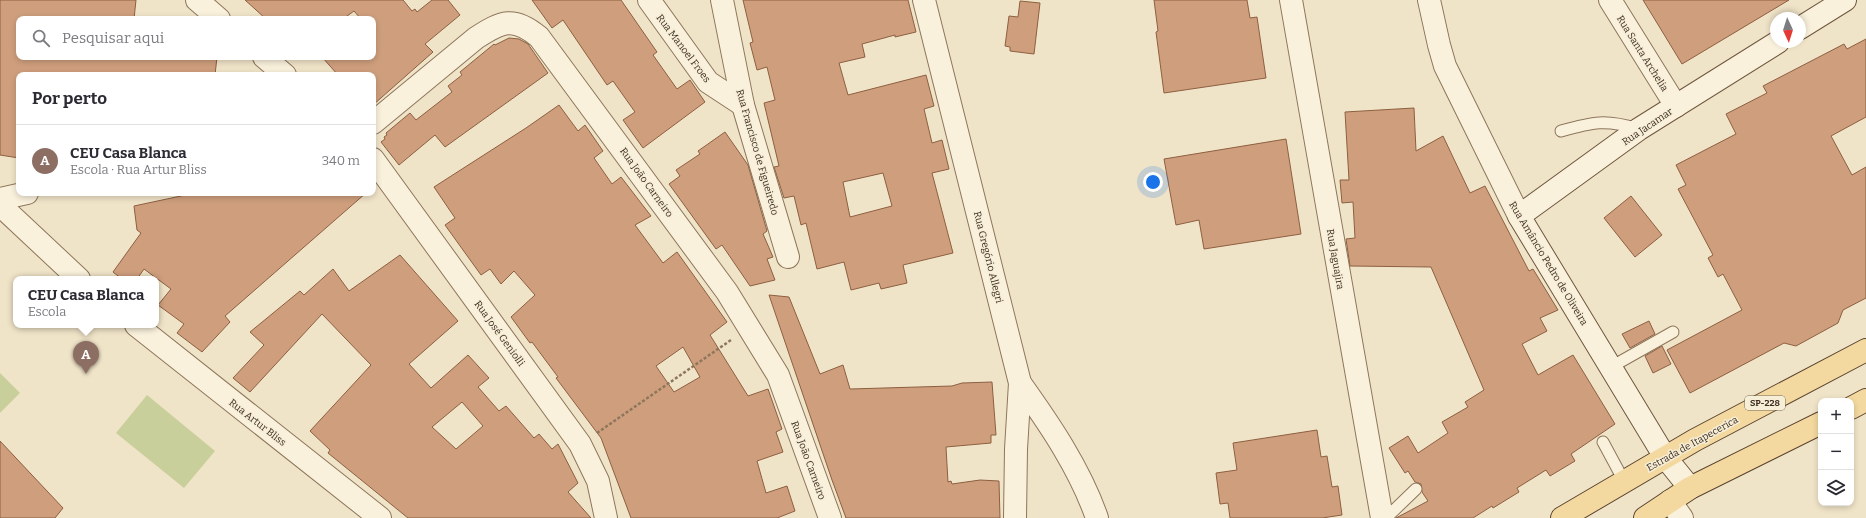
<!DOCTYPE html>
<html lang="pt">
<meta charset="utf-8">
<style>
:root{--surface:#fff;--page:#f7f7f7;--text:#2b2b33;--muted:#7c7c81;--line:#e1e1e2;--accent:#1a73e8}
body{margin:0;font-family:Bitter,serif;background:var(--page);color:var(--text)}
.controls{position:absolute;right:12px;bottom:12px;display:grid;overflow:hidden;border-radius:8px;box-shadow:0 2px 6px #0003}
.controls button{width:36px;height:36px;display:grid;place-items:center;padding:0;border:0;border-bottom:1px solid var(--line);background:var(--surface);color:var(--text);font:20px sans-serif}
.compass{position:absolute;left:1770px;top:12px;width:36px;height:36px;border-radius:50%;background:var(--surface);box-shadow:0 2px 6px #0003;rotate:176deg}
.you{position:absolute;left:1153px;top:182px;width:14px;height:14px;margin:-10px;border:3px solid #fff;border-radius:50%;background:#1a73e8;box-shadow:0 0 0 6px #1a73e833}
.badge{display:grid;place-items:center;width:26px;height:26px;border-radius:50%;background:var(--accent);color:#fff;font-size:13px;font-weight:700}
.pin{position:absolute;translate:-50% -33px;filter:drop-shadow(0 1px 2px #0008)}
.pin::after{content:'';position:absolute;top:21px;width:14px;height:12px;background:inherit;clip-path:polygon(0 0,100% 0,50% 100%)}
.popup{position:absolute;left:13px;top:276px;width:146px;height:52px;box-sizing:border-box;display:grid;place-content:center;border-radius:8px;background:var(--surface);filter:drop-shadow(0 1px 3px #0005);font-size:13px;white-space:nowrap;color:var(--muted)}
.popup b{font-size:15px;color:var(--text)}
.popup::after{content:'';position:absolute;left:50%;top:100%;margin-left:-8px;border:8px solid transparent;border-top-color:var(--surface)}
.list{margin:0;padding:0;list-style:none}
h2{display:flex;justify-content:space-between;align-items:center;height:52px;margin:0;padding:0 16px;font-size:17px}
h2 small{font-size:13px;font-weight:400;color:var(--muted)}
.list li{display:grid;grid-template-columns:26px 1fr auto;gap:12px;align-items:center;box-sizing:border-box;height:72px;padding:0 16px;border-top:1px solid var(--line)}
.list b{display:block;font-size:15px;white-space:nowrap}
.list p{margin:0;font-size:13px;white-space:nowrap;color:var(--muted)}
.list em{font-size:13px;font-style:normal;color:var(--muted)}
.icon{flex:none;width:22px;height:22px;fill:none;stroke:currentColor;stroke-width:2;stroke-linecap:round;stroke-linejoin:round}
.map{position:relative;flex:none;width:1866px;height:518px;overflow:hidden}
.search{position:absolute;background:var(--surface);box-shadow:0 2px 6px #0003;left:16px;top:16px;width:360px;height:44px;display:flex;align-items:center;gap:10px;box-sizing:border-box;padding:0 14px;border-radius:8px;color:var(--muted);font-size:15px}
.panel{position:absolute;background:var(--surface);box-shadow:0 2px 6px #0003;left:16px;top:72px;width:360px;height:124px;border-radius:8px}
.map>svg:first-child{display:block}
</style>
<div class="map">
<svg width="1866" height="518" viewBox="0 0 1866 518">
<rect width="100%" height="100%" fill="#f0e4c8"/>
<g fill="#c9cf9b">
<path d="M 0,373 L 20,393 L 0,413 Z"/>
<path d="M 147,395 L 215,451 L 184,488 L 116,433 Z"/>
</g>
<g fill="#cf9f7d" stroke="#8d5f41" fill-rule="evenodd">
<path d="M 0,0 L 136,0 L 134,19 L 19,19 L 19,57 L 217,57 L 215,75 L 19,75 L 19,158 L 0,155 Z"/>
<path d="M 245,0 L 403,0 L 412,11 L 415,9 L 417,12 L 432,0 L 448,0 L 460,15 L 425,44 L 433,52 L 373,105 L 373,75 L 338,75 L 322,57 L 373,57 L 373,19 L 361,19 L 354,11 L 343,19 L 266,19 Z"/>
<path d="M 532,0 L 621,0 L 657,52 L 653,55 L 677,89 L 690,80 L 705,102 L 643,148 L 623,120 L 635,112 L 613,81 L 607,85 L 563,20 L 552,28 Z"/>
<path d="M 743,0 L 908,0 L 916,32 L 895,37 L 895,35 L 862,44 L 865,57 L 839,63 L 848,95 L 926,75 L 934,106 L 924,109 L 932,143 L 942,140 L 949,169 L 932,173 L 953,253 L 903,265 L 907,283 L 881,289 L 879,283 L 851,290 L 844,262 L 817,269 L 806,223 L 801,225 L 794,196 L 784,198 L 774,167 L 779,166 L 764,103 L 775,100 L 767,67 L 757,70 L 750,43 L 753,42 ZM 883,173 L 892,206 L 850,217 L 843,182 Z"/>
<path d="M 1154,0 L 1247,0 L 1250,18 L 1257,17 L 1266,78 L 1164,93 L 1156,32 L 1158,31 Z"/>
<path d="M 1643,0 L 1789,0 L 1682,64 Z"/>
<path d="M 1020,1 L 1040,3 L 1034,54 L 1010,51 L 1010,47 L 1005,46 L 1009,16 L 1018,17 Z"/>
<path d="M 509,38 L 519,39 L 528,44 L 548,73 L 445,147 L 435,135 L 399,165 L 381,142 L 385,139 L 384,137 L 387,135 L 386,133 L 410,113 L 416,120 L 452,92 L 448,86 L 462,75 L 460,72 L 494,44 L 495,45 Z"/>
<path d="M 1866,39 L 1866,117 L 1831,136 L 1852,175 L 1866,167 L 1866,298 L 1843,310 L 1838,323 L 1796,346 L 1784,343 L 1690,393 L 1667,350 L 1742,310 L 1723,274 L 1718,277 L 1708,258 L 1713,255 L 1678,189 L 1686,185 L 1676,165 L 1736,134 L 1726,114 L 1767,93 L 1763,86 L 1844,44 L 1847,49 Z"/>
<path d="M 559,105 L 578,131 L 585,125 L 603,151 L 594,158 L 612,184 L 621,177 L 651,216 L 635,225 L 663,263 L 677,252 L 727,322 L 710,335 L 748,396 L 768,389 L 782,429 L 776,432 L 783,452 L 757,461 L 766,493 L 787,486 L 795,511 L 777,518 L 631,518 L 601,438 L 556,378 L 558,377 L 532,342 L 530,343 L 511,317 L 535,295 L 514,271 L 501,284 L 490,269 L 481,275 L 445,225 L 455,218 L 434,187 L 526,128 ZM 683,347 L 700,377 L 674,392 L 656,366 Z"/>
<path d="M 1414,108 L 1416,151 L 1443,136 L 1470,193 L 1485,186 L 1529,271 L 1533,269 L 1558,310 L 1540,318 L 1547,331 L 1522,344 L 1538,375 L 1573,355 L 1615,424 L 1571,454 L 1575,461 L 1550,476 L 1546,470 L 1517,488 L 1519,492 L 1493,508 L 1492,506 L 1473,518 L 1396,518 L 1428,501 L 1422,492 L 1421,484 L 1415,482 L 1408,471 L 1405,473 L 1389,448 L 1408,436 L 1418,453 L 1448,433 L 1442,422 L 1468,407 L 1465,402 L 1484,390 L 1431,267 L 1350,266 L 1346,239 L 1355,238 L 1353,202 L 1342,203 L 1340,180 L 1349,180 L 1345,112 Z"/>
<path d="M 725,132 L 748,165 L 767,231 L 763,234 L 773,257 L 767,259 L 775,280 L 750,286 L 722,245 L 716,249 L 669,184 L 680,176 L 676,170 L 700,154 L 698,151 Z"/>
<path d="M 1286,139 L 1301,234 L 1204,249 L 1199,220 L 1176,225 L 1164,159 Z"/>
<path d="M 195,193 L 366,193 L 225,316 L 230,322 L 202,352 L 177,333 L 184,324 L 158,305 L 171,289 L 144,269 L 137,279 L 122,279 L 113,272 L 141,233 L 137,230 L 134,206 Z"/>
<path d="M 1631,196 L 1662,235 L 1635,257 L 1604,218 Z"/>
<path d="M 400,255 L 458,321 L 409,364 L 431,388 L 468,355 L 489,378 L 478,387 L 499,411 L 506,406 L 534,438 L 539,434 L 552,449 L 558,444 L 578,483 L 568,492 L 591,518 L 408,518 L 328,453 L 330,450 L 310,431 L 371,365 L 322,314 L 250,392 L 233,378 L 264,345 L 250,332 L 300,291 L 304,295 L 333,269 L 349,291 ZM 462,402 L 483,426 L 456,449 L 432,427 Z"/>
<path d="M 769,295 L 789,297 L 820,374 L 843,365 L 850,389 L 952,386 L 962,383 L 992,382 L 996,435 L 991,435 L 991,443 L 946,447 L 948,482 L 951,481 L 952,484 L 980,480 L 999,481 L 1000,518 L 846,518 L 832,480 Z"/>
<path d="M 1649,321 L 1655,334 L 1630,348 L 1622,334 Z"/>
<path d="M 1662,346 L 1671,364 L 1653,373 L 1645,356 Z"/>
<path d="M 1317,430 L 1321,457 L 1327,456 L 1332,487 L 1338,486 L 1342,515 L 1322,518 L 1230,518 L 1228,503 L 1220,504 L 1216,473 L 1237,470 L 1233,443 Z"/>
<path d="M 0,441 L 63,508 L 55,518 L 0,518 Z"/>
</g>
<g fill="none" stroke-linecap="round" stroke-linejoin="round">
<g stroke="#8d765c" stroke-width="13">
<g id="lane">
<path d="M 1561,131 C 1593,122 1606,119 1638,129"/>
<path d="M 1611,367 L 1673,332"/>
<path d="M 1603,442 L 1624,481"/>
<path d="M 1386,518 L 1416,489"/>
</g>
</g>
<g stroke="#8d765c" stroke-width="24">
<g id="street">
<path d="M 197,0 L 219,19"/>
<path d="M 649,0 L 708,82 L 743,105"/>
<path d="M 722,0 L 743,105 L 788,257"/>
<path d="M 924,0 L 1020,383 L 1016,449 L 1015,518"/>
<path d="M 1291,0 L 1382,518"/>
<path d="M 1429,0 L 1439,45 L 1445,66 L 1519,216"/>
<path d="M 1610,0 L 1676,106"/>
<path d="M 264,57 L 285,75"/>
<path d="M 373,123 L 476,38 C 502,21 514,16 539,37 L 727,292 L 778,375 L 830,518"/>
<path d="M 373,159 L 580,444 L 598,481 L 606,518"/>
<path d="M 0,199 L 27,193"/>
<path d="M 0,205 L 79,279"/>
<path d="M 136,325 L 380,518"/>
<path d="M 1020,383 C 1050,425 1080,469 1097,518"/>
<path d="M 1670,501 L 1682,518"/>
</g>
</g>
<g stroke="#6f573f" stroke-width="24">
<g id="secondary">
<path d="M 1800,28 L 1845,0"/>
<path d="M 1690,488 L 1665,457 L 1519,216 L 1639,129 L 1778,42"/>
</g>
</g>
<g stroke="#5b4430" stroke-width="24">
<g id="primary">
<path d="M 1851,408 L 1866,400"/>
<path d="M 1562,518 L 1695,440 L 1866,350"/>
<path d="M 1645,518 L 1690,488 L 1821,423"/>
</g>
</g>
<path stroke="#8d765c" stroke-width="2.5" stroke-dasharray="3 2" stroke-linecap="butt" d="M 597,433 L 731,340"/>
<use href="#lane" stroke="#faf1dc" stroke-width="11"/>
<use href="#street" stroke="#faf1dc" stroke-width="22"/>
<use href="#secondary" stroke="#faf1dc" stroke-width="22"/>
<use href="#primary" stroke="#f3d9a0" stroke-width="22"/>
</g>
<g text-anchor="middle" stroke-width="3" stroke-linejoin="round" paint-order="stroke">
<rect fill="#f7eed8" stroke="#756857" stroke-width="1" x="1745" y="396" width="40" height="14" rx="3"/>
<g font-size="9" font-weight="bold" fill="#3d2e20">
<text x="1765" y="406">SP-228</text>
</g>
<g font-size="10" fill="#3d2e20" stroke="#f7eed8">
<text transform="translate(684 48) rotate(53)" y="4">Rua Manoel Froes</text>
<text transform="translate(1643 53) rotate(58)" y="4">Rua Santa Archelia</text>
<text transform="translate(1647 126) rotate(-34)" y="4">Rua Jacamar</text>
<text transform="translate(758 152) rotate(74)" y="4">Rua Francisco de Figueiredo</text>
<text transform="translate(647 182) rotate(54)" y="4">Rua João Carneiro</text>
<text transform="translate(989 257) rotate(76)" y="4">Rua Gregório Allegri</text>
<text transform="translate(1336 259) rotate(80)" y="4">Rua Jaguajira</text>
<text transform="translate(1549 263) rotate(59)" y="4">Rua Amâncio Pedro de Oliveira</text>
<text transform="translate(500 333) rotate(54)" y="4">Rua José Geniolli</text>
<text transform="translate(258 422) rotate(38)" y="4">Rua Artur Bliss</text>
<text transform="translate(1692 443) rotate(-29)" y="4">Estrada de Itapecerica</text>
<text transform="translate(809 460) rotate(70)" y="4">Rua João Carneiro</text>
</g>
</g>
</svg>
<div class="controls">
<button>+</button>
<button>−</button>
<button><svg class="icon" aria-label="layers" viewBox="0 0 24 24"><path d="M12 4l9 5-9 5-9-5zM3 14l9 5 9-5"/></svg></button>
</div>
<svg class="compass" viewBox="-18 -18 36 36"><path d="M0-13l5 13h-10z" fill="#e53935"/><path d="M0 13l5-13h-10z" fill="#7c7c81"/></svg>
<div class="you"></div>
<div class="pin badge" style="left:86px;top:374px;background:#8d6e63">A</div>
<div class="popup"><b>CEU Casa Blanca</b>Escola</div>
<div class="search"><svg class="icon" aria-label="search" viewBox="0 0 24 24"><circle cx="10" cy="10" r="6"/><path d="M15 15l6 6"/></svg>Pesquisar aqui</div>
<section class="panel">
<h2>Por perto<small></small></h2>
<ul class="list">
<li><span class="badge" style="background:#8d6e63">A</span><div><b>CEU Casa Blanca</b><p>Escola · Rua Artur Bliss</p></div><em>340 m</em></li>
</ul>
</section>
</div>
